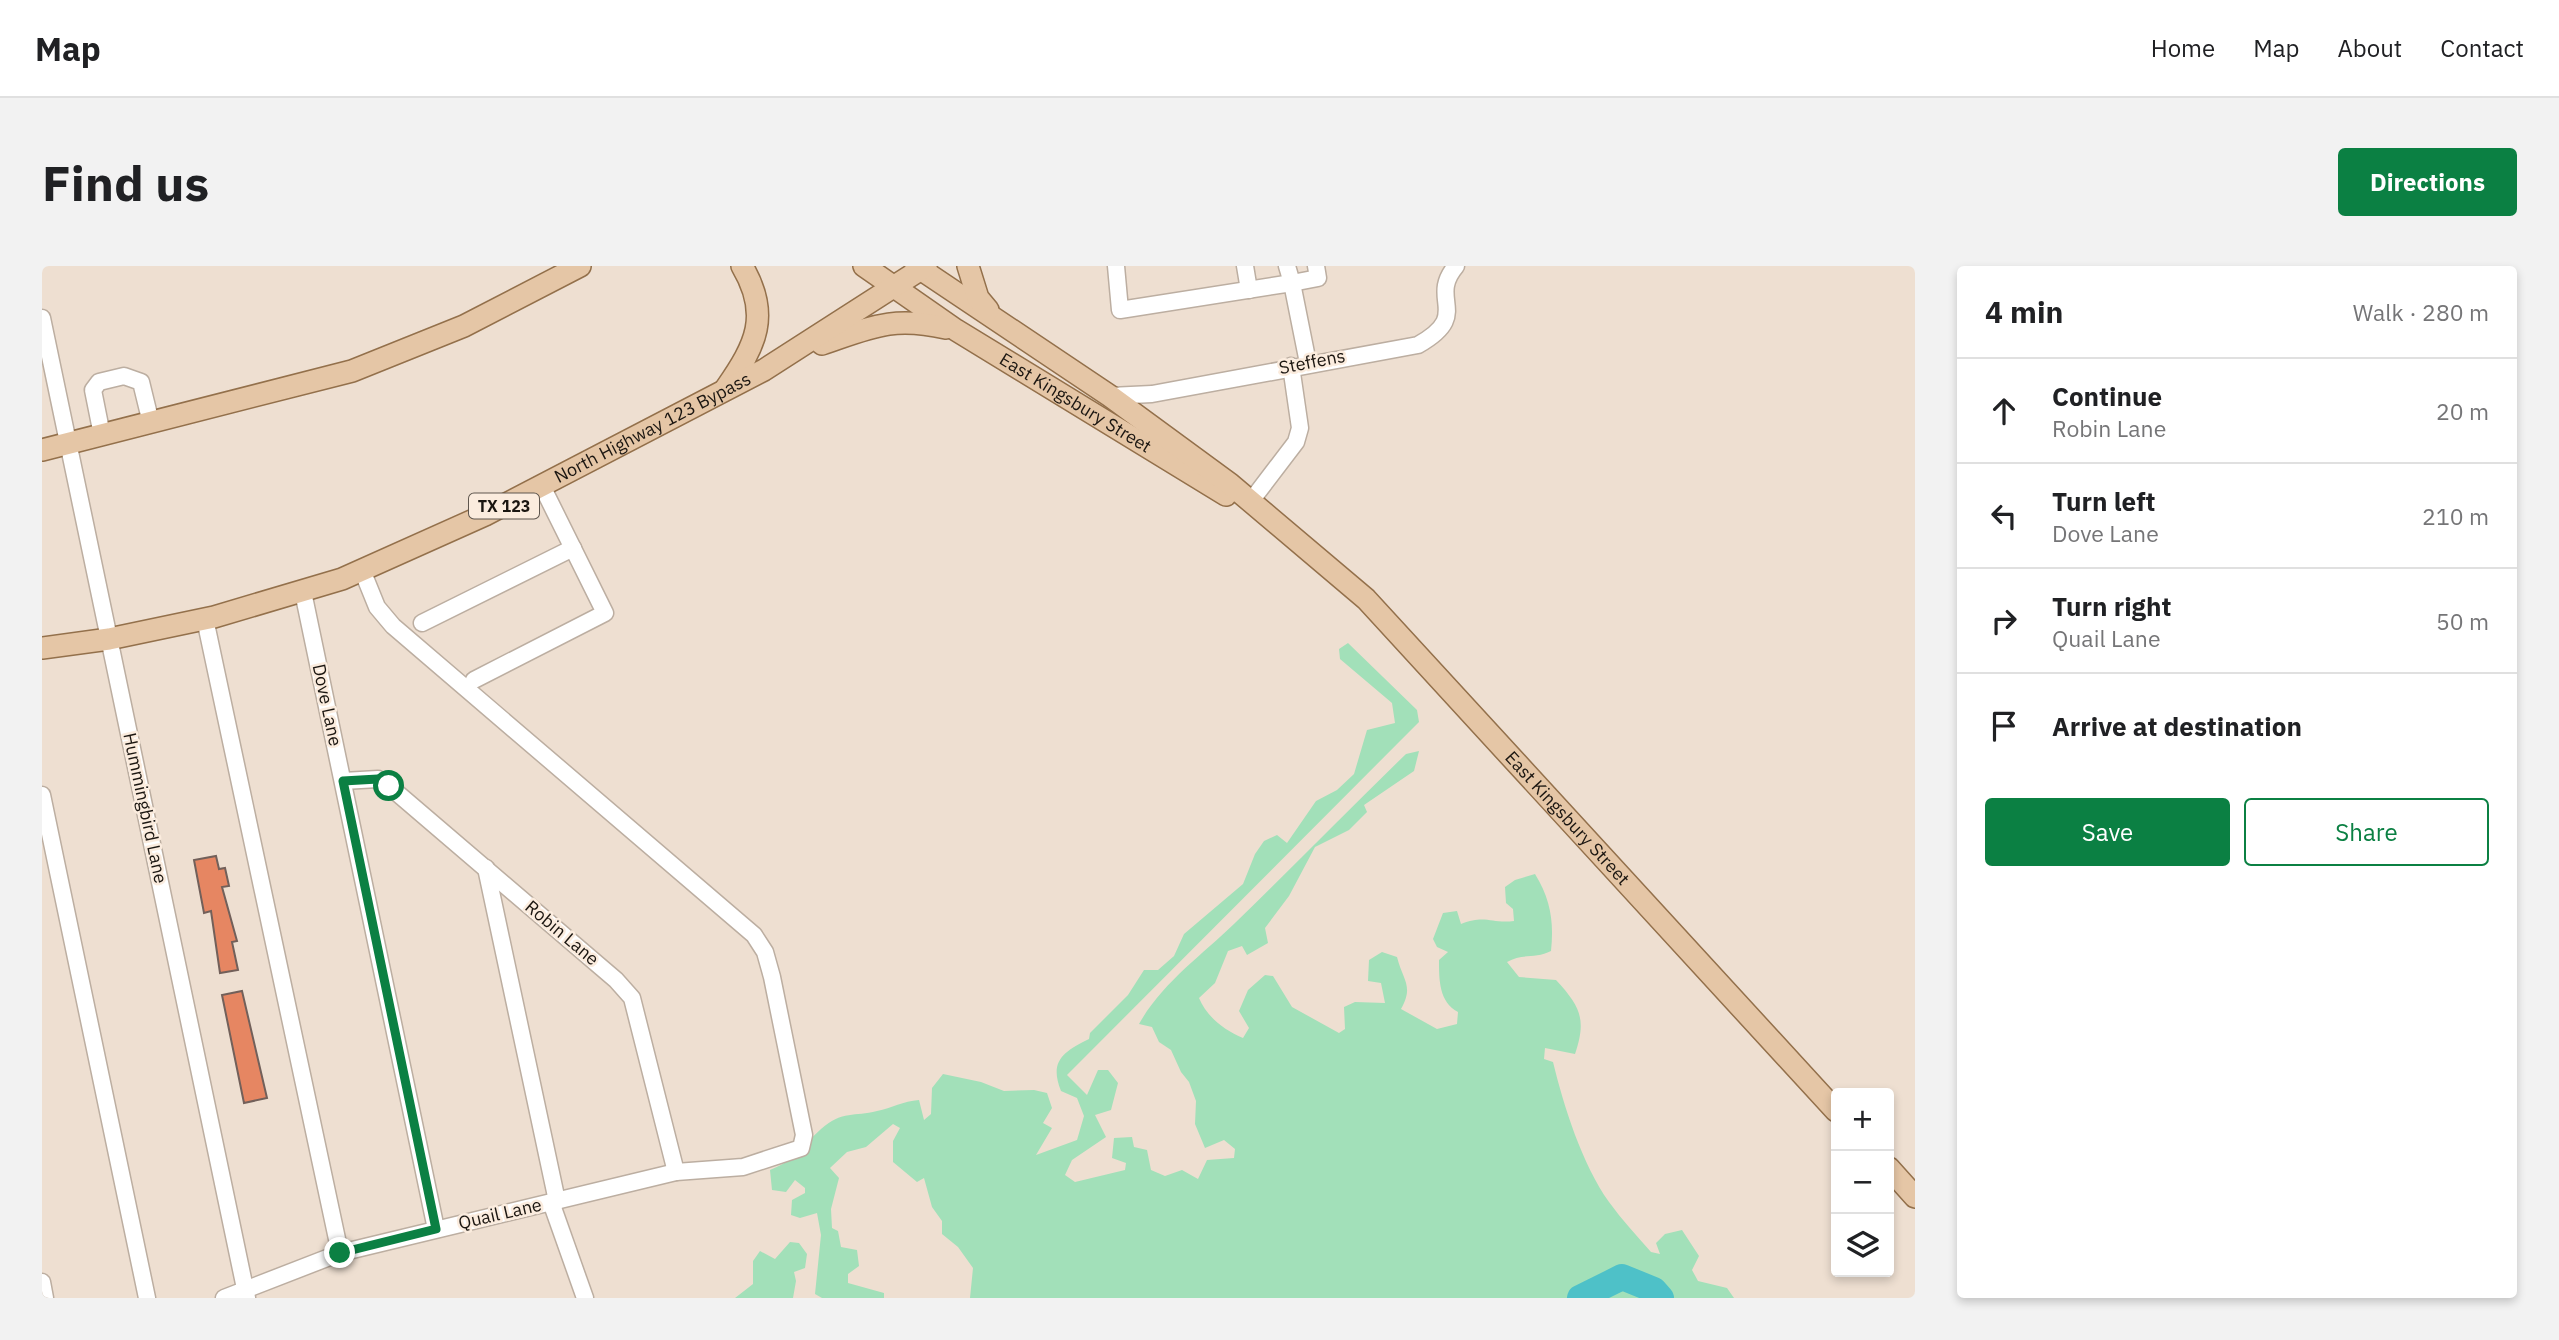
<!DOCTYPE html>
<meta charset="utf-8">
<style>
:root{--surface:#fff;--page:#f2f2f2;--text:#202124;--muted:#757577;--line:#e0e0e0;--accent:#0b8043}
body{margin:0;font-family:"IBM Plex Sans",sans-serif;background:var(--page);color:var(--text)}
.controls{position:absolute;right:21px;bottom:21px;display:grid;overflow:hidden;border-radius:7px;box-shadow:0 4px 10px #0003}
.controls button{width:63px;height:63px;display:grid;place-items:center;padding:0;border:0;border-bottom:2px solid var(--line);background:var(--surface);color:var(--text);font:35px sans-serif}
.stop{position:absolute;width:21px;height:21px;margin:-16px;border:5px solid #0b8043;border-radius:50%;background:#fff}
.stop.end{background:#0b8043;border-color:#fff;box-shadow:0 2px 7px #0008}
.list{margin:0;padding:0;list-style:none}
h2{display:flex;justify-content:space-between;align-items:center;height:91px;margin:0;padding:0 28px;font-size:30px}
h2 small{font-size:23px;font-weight:400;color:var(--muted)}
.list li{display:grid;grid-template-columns:46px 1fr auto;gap:21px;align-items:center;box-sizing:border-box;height:105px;padding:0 28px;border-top:2px solid var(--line)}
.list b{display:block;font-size:26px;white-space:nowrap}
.list p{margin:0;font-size:23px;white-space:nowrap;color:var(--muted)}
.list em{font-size:23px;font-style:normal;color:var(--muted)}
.actions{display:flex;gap:14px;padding:21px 28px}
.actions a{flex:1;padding:16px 0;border:2px solid var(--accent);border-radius:7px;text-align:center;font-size:24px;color:var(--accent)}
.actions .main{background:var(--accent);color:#fff}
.icon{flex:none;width:38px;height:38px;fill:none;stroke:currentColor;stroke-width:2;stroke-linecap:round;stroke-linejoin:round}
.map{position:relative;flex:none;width:1873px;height:1032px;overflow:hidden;border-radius:7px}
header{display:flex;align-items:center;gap:42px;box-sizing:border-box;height:98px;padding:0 35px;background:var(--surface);border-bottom:2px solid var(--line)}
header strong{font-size:33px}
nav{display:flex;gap:38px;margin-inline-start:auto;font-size:24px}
.intro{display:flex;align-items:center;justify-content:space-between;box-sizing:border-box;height:168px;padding:0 42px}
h1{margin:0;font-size:49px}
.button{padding:18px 32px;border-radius:7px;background:var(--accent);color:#fff;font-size:24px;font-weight:700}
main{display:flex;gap:42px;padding:0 42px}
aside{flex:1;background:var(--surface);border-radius:7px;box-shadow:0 4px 10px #0003}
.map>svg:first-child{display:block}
</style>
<header>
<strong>Map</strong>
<nav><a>Home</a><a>Map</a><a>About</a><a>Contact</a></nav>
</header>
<div class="intro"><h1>Find us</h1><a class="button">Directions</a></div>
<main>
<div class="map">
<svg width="1873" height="1032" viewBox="0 0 1873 1032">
<rect width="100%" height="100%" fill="#eedfd1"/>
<g fill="#a2e0b9">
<path d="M 1306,377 L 1375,444 L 1377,456 L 1025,809 L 1045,829 L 1056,804 L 1066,804 L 1076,817 L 1069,844 L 1053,849 L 1064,871 L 1030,894 L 1023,909 L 1033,916 L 1083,904 L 1084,897 L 1070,892 L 1072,872 L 1090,871 L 1092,881 L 1105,884 L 1109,904 L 1123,910 L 1140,904 L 1156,913 L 1165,894 L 1192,892 L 1193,883 L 1182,874 L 1163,882 L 1153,858 L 1154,835 L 1147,816 L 1139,806 L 1129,784 L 1117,776 L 1110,761 L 1097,758 C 1120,717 1159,690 1193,657 C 1250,602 1306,544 1364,488 L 1377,485 L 1372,505 L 1322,539 L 1325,546 L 1307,564 L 1273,581 L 1247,630 L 1223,662 L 1226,677 L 1205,689 L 1200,680 L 1186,685 L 1173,717 L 1157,732 C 1165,751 1182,764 1201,772 L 1207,762 L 1197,745 L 1206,724 L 1223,709 L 1231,710 L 1250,741 L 1297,767 L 1303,763 L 1302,741 L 1313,736 L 1343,737 L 1339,717 L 1326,715 L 1327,694 L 1340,686 L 1355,691 C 1361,715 1372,720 1359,743 L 1395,763 L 1415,758 L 1416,746 C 1397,736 1397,714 1397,694 L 1406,686 L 1395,681 L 1391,673 L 1401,647 L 1415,645 L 1419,658 C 1444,648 1449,658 1472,655 L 1471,643 L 1464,637 L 1463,621 L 1473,614 L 1493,608 C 1509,634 1512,656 1509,685 C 1494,693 1480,687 1465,696 L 1477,711 L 1514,714 C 1538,740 1545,753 1533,788 L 1503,782 L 1502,793 L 1511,796 C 1522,841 1540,898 1567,936 C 1580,954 1595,970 1609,986 L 1618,988 L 1614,977 L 1623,968 L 1640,964 L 1657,990 L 1650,1004 L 1656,1015 L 1685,1022 L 1692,1032 L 928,1032 L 931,1002 L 916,981 L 900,968 L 900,955 L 890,941 L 882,912 L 875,916 L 851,896 L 851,875 L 858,862 L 851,858 L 824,881 L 805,886 L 788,902 L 797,912 L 789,943 L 790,962 L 796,965 L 799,981 L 815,984 L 817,1000 L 806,1008 L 806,1017 L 842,1027 L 842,1032 L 780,1032 L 773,1028 L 779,969 L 775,947 L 758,952 L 749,949 L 750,934 L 763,927 L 763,922 L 753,914 L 744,926 L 730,924 L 728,904 C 754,894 760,880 779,863 C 801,844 812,851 835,845 C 850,842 861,835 877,834 L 882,854 L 889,848 L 890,822 L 901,808 L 939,816 L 962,825 L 992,824 L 1005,827 L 1010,842 L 1001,857 L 1010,862 L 994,889 L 1035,874 L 1042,850 L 1035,832 L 1019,825 C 1007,795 1021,786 1047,773 L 1048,767 L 1086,729 L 1102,704 L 1116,704 L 1132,690 L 1142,668 L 1201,618 L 1213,588 L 1222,575 L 1235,569 L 1245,577 L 1274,535 L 1295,524 L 1312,508 L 1325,464 L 1353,457 L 1350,437 L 1298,393 L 1297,383 Z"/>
<path d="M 748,976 L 757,977 L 765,988 L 763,1002 L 752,1006 L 754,1015 L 751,1032 L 693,1032 L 711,1018 L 711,995 L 718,985 L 733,993 Z"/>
</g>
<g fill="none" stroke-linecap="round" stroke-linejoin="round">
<path stroke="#4ec1c8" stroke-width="26" d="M 1538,1032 L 1580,1011 L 1612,1024 L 1619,1032"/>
</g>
<g fill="#e68662" stroke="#72605a" stroke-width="2">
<path d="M 174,590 L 177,603 L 183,602 L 187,620 L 180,621 L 195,675 L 190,676 L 196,704 L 178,707 L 169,645 L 162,647 L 152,594 Z"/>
<path d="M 200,725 L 225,832 L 202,837 L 180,729 Z"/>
</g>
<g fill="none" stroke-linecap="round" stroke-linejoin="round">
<g stroke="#bcaea1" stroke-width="19">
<g id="minor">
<path d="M 1074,0 L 1078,44 L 1250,17 L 1245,0"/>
<path d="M 1203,0 L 1207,24"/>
<path d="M 0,52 L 205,1032"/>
<path d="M 1266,97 L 1250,17 L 1276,12 L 1274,0"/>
<path d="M 1068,130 L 1110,128 L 1376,79 C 1431,48 1385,34 1414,0"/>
<path d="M 60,169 L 51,124 L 57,116 L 82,110 L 99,116 L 109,157"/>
<path d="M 1209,235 L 1254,176 L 1258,162 L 1249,100"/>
<path d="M 261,326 L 394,963"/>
<path d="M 163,353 L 298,987"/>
<path d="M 380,357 L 531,282"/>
<path d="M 432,414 L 563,347 L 500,220"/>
<path d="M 301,515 L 336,513 L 347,520 L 574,714 L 590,732 L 634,906"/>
<path d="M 0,529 L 105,1032"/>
<path d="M 444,602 L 515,935"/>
<path d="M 509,936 L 543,1032"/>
<path d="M 0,1016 L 3,1032"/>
<path d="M 182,1032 L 298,987 L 634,906 L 701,901 L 759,882 L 762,869 L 730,711 L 723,686 L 712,669 L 351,360 L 335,341 L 320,304"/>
</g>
</g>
<g stroke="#93704b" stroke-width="24">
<g id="major">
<path id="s1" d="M 822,0 L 914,64 L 1184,229"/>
<path id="s2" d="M 874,0 L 1068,130 L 1188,218 L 1324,333 L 1794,845"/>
<path d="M 926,0 L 936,32 L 946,44"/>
<path d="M 780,78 C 830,61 850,50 904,62"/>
<path d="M 684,122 C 714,79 729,49 700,0"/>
<path d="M 0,184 L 310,105 L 422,60 L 538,0"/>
<path id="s3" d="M 0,382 L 67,373 L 172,351 L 300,313 L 443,249 L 722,104 L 884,0"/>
<path d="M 1847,902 L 1873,931"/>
</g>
</g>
<use href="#minor" stroke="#fff" stroke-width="16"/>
<use href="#major" stroke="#e5c6a6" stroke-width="21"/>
</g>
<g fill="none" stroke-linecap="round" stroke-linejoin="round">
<path stroke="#0b8043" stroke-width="9" d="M 298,987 L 394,963 L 301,515 L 336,513 L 347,520"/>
</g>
<g text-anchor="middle" stroke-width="5" stroke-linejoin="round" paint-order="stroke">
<rect fill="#fbecde" stroke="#5e564e" stroke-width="2" x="427" y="227.5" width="70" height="25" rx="5"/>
<g font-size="16" font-weight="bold" fill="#1b1611">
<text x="462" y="246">TX 123</text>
</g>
<g font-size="18" fill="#1b1611" stroke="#fbecde">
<text transform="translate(1270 96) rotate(-11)" y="6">Steffens</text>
<text dy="6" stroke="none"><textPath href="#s1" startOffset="252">East Kingsbury Street</textPath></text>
<text dy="6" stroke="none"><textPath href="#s3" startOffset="654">North Highway 123 Bypass</textPath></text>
<text transform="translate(285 439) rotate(78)" y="6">Dove Lane</text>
<text transform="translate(103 542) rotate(78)" y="6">Hummingbird Lane</text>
<text dy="6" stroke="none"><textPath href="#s2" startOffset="858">East Kingsbury Street</textPath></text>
<text transform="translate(520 667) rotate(40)" y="6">Robin Lane</text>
<text transform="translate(458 948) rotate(-13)" y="6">Quail Lane</text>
</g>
</g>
</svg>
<div class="controls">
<button>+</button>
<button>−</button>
<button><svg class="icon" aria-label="layers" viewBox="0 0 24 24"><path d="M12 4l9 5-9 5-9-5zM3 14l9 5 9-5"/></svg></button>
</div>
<div class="stop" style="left:347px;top:520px"></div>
<div class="stop end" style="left:298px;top:987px"></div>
</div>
<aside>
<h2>4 min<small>Walk · 280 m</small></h2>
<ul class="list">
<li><svg class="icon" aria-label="ahead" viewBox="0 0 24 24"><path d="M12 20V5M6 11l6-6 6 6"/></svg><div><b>Continue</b><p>Robin Lane</p></div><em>20 m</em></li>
<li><svg class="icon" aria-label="left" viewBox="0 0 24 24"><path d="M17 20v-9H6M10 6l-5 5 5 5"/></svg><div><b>Turn left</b><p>Dove Lane</p></div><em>210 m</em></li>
<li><svg class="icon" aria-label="right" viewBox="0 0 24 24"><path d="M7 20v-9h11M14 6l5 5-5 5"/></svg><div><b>Turn right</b><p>Quail Lane</p></div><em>50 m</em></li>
<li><svg class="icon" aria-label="arrive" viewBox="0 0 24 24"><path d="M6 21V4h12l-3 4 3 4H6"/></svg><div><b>Arrive at destination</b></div></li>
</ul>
<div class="actions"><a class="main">Save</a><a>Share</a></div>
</aside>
</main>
